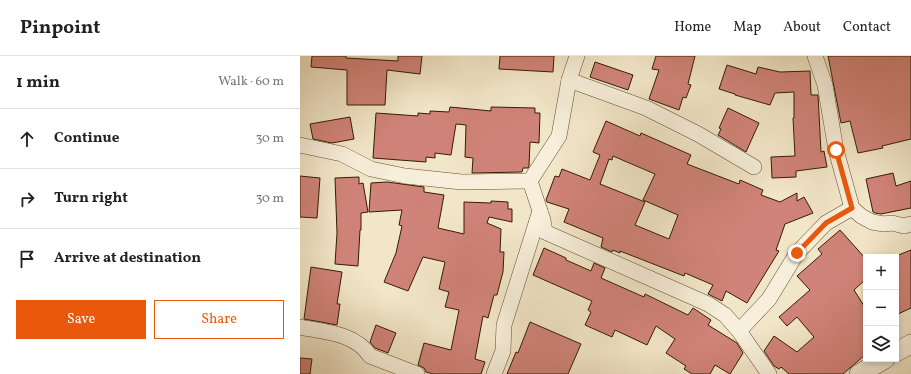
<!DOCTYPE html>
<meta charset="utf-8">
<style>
:root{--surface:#fff;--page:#f2f2f2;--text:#202124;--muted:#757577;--line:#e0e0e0;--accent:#ea580c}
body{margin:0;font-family:Vollkorn,serif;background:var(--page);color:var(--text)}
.controls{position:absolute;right:12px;bottom:12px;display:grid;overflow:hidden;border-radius:0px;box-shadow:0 2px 6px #0003}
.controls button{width:36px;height:36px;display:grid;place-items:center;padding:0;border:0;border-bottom:1px solid var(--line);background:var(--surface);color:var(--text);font:20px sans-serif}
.stop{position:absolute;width:12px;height:12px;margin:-9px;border:3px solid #ea580c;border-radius:50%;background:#fff}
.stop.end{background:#ea580c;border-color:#fff;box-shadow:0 1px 4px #0008}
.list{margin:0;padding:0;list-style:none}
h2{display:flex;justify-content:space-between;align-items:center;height:52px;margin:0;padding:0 16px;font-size:17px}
h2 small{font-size:13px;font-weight:400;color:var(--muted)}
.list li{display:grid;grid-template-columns:26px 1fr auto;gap:12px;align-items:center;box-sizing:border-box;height:60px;padding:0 16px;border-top:1px solid var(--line)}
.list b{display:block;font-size:15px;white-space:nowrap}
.list em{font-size:13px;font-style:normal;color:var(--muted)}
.actions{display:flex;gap:8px;padding:12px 16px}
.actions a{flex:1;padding:9px 0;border:1px solid var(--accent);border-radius:0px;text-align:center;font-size:14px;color:var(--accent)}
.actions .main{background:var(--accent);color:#fff}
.icon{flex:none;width:22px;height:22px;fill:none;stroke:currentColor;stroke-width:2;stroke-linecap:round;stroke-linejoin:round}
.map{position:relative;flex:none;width:611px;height:318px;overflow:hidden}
header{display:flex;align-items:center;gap:24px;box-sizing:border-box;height:56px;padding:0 20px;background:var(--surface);border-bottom:1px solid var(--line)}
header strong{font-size:19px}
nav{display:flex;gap:22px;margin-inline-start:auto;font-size:14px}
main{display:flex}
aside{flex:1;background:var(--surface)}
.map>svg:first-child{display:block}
</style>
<header>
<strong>Pinpoint</strong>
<nav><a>Home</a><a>Map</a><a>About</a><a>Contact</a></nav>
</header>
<main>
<aside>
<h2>1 min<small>Walk · 60 m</small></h2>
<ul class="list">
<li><svg class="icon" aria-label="ahead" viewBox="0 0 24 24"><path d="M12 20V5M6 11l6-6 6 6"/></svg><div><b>Continue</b></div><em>30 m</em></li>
<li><svg class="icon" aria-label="right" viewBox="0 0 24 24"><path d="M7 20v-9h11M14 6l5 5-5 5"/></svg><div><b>Turn right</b></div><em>30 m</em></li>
<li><svg class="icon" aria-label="arrive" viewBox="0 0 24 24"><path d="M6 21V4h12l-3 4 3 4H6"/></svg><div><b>Arrive at destination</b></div></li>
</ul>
<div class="actions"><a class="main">Save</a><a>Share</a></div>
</aside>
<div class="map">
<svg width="611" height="318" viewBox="0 0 611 318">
<rect width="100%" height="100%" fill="#f2e6c8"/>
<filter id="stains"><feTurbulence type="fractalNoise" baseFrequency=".005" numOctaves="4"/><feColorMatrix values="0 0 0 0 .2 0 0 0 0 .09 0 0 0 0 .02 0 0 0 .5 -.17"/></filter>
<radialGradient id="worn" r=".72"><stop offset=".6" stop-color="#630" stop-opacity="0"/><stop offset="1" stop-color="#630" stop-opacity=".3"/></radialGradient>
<g fill="#d08378" stroke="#341c00" fill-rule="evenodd">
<path d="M 12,0 L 46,0 L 46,2 L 98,5 L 98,0 L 122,0 L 120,18 L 87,14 L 85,49 L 47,49 L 47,14 L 11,11 Z"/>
<path d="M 200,0 L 254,0 L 253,16 L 199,13 Z"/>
<path d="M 356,0 L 395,0 L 388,28 L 391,29 L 386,42 L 383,41 L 379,54 L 349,43 L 359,14 L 352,13 Z"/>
<path d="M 528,0 L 611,0 L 611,83 L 582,90 L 583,92 L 558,97 L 550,65 L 541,67 Z"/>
<path d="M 295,6 L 333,19 L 328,34 L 290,21 Z"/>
<path d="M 427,9 L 456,18 L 458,11 L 480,16 L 510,15 L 511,39 L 518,39 L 521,96 L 524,95 L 527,111 L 496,115 L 496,121 L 472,122 L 471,101 L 495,100 L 493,62 L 494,62 L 494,36 L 475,37 L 470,49 L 435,39 L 435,38 L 419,33 Z"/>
<path d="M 150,51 L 191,55 L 191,51 L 235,52 L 235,57 L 240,57 L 239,87 L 230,86 L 229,110 L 228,112 L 223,112 L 222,116 L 172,117 L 173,102 L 165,101 L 166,69 L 156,68 L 151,99 L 135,97 L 135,102 L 126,101 L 126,106 L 73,102 L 76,57 L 118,60 L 118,57 L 130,58 L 130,55 L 149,56 Z"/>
<path d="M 428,52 L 459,67 L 446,96 L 418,79 L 421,73 L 419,72 Z"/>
<path d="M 50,61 L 54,83 L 32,87 L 13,83 L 10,68 Z"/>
<path d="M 306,65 L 340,80 L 341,77 L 391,99 L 387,108 L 439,128 L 440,124 L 463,134 L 461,139 L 480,146 L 497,137 L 497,145 L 504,141 L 513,157 L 485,168 L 476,194 L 479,195 L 447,247 L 426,235 L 422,245 L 408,238 L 413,229 L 385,217 L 384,220 L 320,195 L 320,197 L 313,194 L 312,196 L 301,191 L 303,182 L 264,166 L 269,153 L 247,146 L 246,144 L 255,120 L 259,121 L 262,113 L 290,124 L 300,99 L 293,96 ZM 313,100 L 355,118 L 343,144 L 378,159 L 369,183 L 335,169 L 345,146 L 300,128 L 309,103 L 312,104 Z"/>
<path d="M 593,117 L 596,130 L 611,125 L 611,152 L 581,158 L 575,157 L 573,156 L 566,123 Z"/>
<path d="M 0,120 L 20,122 L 17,162 L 0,161 Z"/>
<path d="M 59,121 L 59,128 L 63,127 L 68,156 L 61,157 L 61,174 L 60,174 L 58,210 L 35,208 L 37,177 L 35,122 Z"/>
<path d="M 87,126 L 124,131 L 124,136 L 144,139 L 138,172 L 164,178 L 164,146 L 191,147 L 191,145 L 208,146 L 208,153 L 212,153 L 212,166 L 189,161 L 187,167 L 201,173 L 200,196 L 204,196 L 203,216 L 198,235 L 197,239 L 194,239 L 188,262 L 183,260 L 175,303 L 185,306 L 181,318 L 133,318 L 126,316 L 124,312 L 118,309 L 124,287 L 151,294 L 159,254 L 145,251 L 149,236 L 139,233 L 145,206 L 123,201 L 108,235 L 84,226 L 96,197 L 102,170 L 99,169 L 102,154 L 69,156 L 71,127 Z"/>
<path d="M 540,174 L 566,203 L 566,223 L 554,234 L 566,253 L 566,298 L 543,318 L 489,318 L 481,311 L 479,313 L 474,310 L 464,295 L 474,280 L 497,296 L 514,281 L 497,261 L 487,270 L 479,261 L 510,234 L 497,220 L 522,198 L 518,193 Z"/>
<path d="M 244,192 L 266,202 L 266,204 L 291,215 L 294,207 L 305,212 L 301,222 L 344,241 L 345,238 L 388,259 L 393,252 L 411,264 L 408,269 L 437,287 L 443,297 L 430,318 L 415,309 L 410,318 L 392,318 L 384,313 L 386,310 L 366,297 L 375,283 L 356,270 L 347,289 L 315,274 L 312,281 L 285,269 L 291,256 L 288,254 L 292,245 L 233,219 Z"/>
<path d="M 611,194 L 611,252 L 596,259 L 596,200 Z"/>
<path d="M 11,211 L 42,216 L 37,248 L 40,248 L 37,269 L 4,263 Z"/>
<path d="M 230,266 L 281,288 L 268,318 L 207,318 L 216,296 L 218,297 Z"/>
<path d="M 76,269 L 96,277 L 88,297 L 75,292 L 70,286 Z"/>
<path d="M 0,302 L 12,303 L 10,318 L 0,318 Z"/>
</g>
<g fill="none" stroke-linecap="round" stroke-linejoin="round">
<g stroke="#644e32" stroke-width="16">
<g id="minor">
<path d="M 277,0 L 269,24 L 259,80 L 230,125 L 243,164 L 245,176 L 408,248 L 425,259 L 439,275 L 469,318"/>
<path d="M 515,0 L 525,29 L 536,94 L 552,152 L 561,160 L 572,166 L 584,168 L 592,167 L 604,170 L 611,168"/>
<path d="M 269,24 L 346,52 L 398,78 L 454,111"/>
<path d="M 0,89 L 42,98 L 71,113 L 105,120 L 162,126 L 230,125"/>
<path d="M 0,271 C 25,276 55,277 70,300 L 117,318"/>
<path d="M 439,275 L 469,243 L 497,197 L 526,167 L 552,152"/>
<path d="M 194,318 L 203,295 L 204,269 L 240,155"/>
</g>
</g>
<g stroke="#644e32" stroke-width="20">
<g id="tertiary">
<path d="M 596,296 L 611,288"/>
<path d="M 559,318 L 585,303"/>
</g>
</g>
<use href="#minor" stroke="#f7efdb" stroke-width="15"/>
<use href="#tertiary" stroke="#f7efdb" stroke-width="19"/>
</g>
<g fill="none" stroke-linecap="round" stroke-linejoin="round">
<path stroke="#ea580c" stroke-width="5" d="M 497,197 L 526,167 L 552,152 L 536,94"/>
</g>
<rect width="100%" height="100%" filter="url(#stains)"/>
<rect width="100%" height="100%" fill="url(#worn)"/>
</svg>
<div class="controls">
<button>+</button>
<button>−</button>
<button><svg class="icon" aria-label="layers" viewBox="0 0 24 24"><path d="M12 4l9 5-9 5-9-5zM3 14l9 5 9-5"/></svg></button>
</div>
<div class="stop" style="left:536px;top:94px"></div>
<div class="stop end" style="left:497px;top:197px"></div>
</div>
</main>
